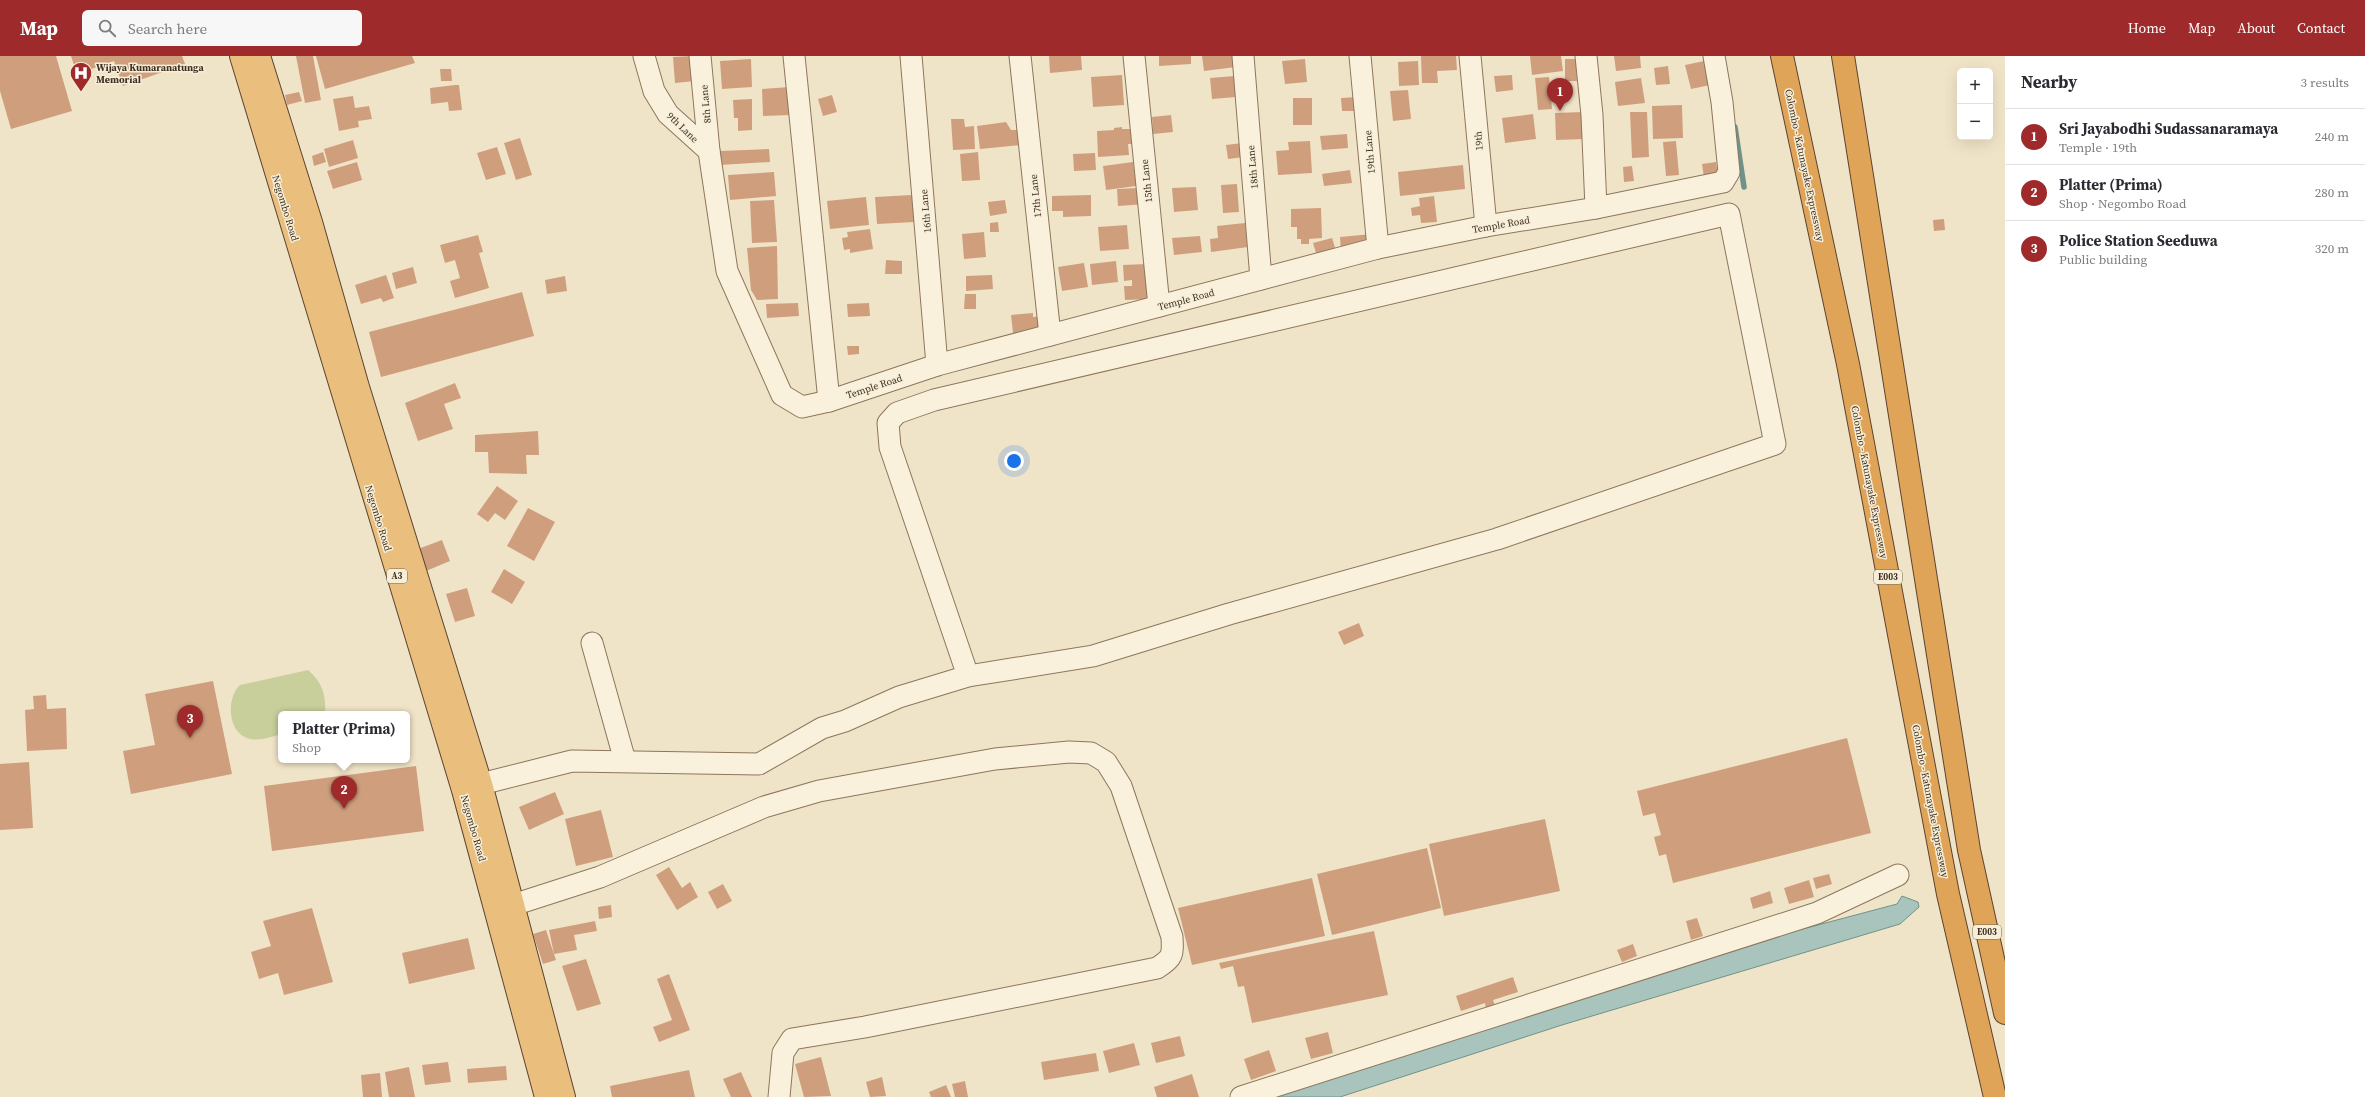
<!DOCTYPE html>
<meta charset="utf-8">
<style>
:root{--surface:#fff;--page:#f7f7f7;--text:#2b2b33;--muted:#7c7c81;--line:#e1e1e2;--accent:#9e2a2b}
body{margin:0;font-family:"Source Serif 4",serif;background:var(--page);color:var(--text)}
.controls{position:absolute;right:12px;top:12px;display:grid;overflow:hidden;border-radius:6px;box-shadow:0 4px 16px #0002}
.controls button{width:36px;height:36px;display:grid;place-items:center;padding:0;border:0;border-bottom:1px solid var(--line);background:var(--surface);color:var(--text);font:20px sans-serif}
.you{position:absolute;left:1014px;top:405px;width:14px;height:14px;margin:-10px;border:3px solid #fff;border-radius:50%;background:#1a73e8;box-shadow:0 0 0 6px #1a73e833}
.badge{display:grid;place-items:center;width:26px;height:26px;border-radius:50%;background:var(--accent);color:#fff;font-size:13px;font-weight:700}
.pin{position:absolute;translate:-50% -33px;filter:drop-shadow(0 1px 2px #0008)}
.pin::after{content:'';position:absolute;top:21px;width:14px;height:12px;background:inherit;clip-path:polygon(0 0,100% 0,50% 100%)}
.popup{position:absolute;left:278px;top:655px;width:132px;height:52px;box-sizing:border-box;display:grid;place-content:center;border-radius:6px;background:var(--surface);filter:drop-shadow(0 1px 3px #0005);font-size:13px;white-space:nowrap;color:var(--muted)}
.popup b{font-size:15px;color:var(--text)}
.popup::after{content:'';position:absolute;left:50%;top:100%;margin-left:-8px;border:8px solid transparent;border-top-color:var(--surface)}
.list{margin:0;padding:0;list-style:none}
h2{display:flex;justify-content:space-between;align-items:center;height:52px;margin:0;padding:0 16px;font-size:17px}
h2 small{font-size:13px;font-weight:400;color:var(--muted)}
.list li{display:grid;grid-template-columns:26px 1fr auto;gap:12px;align-items:center;box-sizing:border-box;height:56px;padding:0 16px;border-top:1px solid var(--line)}
.list b{display:block;font-size:15px;white-space:nowrap}
.list p{margin:0;font-size:13px;white-space:nowrap;color:var(--muted)}
.list em{font-size:13px;font-style:normal;color:var(--muted)}
.icon{flex:none;width:22px;height:22px;fill:none;stroke:currentColor;stroke-width:2;stroke-linecap:round;stroke-linejoin:round}
.map{position:relative;flex:none;width:2005px;height:1041px;overflow:hidden}
header{display:flex;align-items:center;gap:24px;box-sizing:border-box;height:56px;padding:0 20px;background:var(--accent);color:#fff}
header strong{font-size:19px}
nav{display:flex;gap:22px;margin-inline-start:auto;font-size:14px}
.search{width:280px;height:36px;background:var(--page);display:flex;align-items:center;gap:10px;box-sizing:border-box;padding:0 14px;border-radius:6px;color:var(--muted);font-size:15px}
main{display:flex}
aside{flex:1;background:var(--surface)}
.map>svg:first-child{display:block}
</style>
<header>
<strong>Map</strong>
<div class="search"><svg class="icon" aria-label="search" viewBox="0 0 24 24"><circle cx="10" cy="10" r="6"/><path d="M15 15l6 6"/></svg>Search here</div>
<nav><a>Home</a><a>Map</a><a>About</a><a>Contact</a></nav>
</header>
<main>
<div class="map">
<svg width="2005" height="1041" viewBox="0 0 2005 1041">
<rect width="100%" height="100%" fill="#f0e4c8"/>
<path fill="#c9cf9b" d="M 308,614 C 323,627 326,639 325,658 L 281,658 L 281,678 C 271,681 260,685 250,683 C 227,678 226,642 240,629 Z"/>
<path fill="#a9c4bc" stroke="#6f938a" d="M 1902,840 L 1918,846 L 1919,851 L 1900,868 L 1562,969 L 1340,1041 L 1262,1041 L 1686,904 L 1897,848 Z"/>
<g fill="none" stroke-linecap="round" stroke-linejoin="round">
<path stroke="#6f938a" stroke-width="5.5" d="M 1735,71 L 1744,131"/>
</g>
<g fill="#cf9f7d">
<path d="M 0,0 L 56,0 L 72,55 L 11,73 L 0,35 Z"/>
<path d="M 71,0 L 182,0 L 185,8 L 123,30 L 114,5 L 77,18 Z"/>
<path d="M 296,0 L 313,0 L 321,44 L 305,47 Z"/>
<path d="M 316,0 L 412,0 L 415,7 L 325,33 Z"/>
<path d="M 693,0 L 695,25 L 675,27 L 673,1 Z"/>
<path d="M 1049,0 L 1081,0 L 1082,14 L 1050,17 Z"/>
<path d="M 1159,0 L 1191,0 L 1191,8 L 1159,10 Z"/>
<path d="M 1202,0 L 1234,0 L 1236,11 L 1204,15 Z"/>
<path d="M 1421,0 L 1456,0 L 1457,14 L 1437,15 L 1438,27 L 1422,27 Z"/>
<path d="M 1530,0 L 1561,0 L 1563,15 L 1532,19 Z"/>
<path d="M 1614,0 L 1640,0 L 1641,12 L 1616,15 Z"/>
<path d="M 751,3 L 752,31 L 722,33 L 720,5 Z"/>
<path d="M 1305,3 L 1307,26 L 1285,28 L 1282,5 Z"/>
<path d="M 1565,3 L 1576,3 L 1577,25 L 1565,25 Z"/>
<path d="M 1418,5 L 1419,29 L 1399,30 L 1398,6 Z"/>
<path d="M 1704,5 L 1710,29 L 1691,33 L 1685,9 Z"/>
<path d="M 1668,10 L 1670,28 L 1656,29 L 1654,12 Z"/>
<path d="M 440,13 L 451,13 L 452,25 L 441,25 Z"/>
<path d="M 1122,19 L 1124,49 L 1093,51 L 1091,21 Z"/>
<path d="M 1512,19 L 1513,34 L 1496,36 L 1494,20 Z"/>
<path d="M 1234,20 L 1236,41 L 1212,43 L 1210,22 Z"/>
<path d="M 1549,21 L 1552,53 L 1538,54 L 1535,22 Z"/>
<path d="M 1641,22 L 1645,47 L 1618,50 L 1615,26 Z"/>
<path d="M 455,29 L 459,29 L 462,54 L 449,55 L 448,46 L 431,48 L 430,32 Z"/>
<path d="M 789,31 L 790,59 L 763,60 L 762,33 Z"/>
<path d="M 1408,34 L 1411,63 L 1393,65 L 1390,35 Z"/>
<path d="M 299,36 L 302,45 L 287,49 L 285,39 Z"/>
<path d="M 832,39 L 837,56 L 823,60 L 818,43 Z"/>
<path d="M 353,40 L 355,52 L 369,50 L 372,63 L 358,65 L 359,71 L 339,75 L 333,43 Z"/>
<path d="M 1357,41 L 1358,55 L 1342,55 L 1341,42 Z"/>
<rect x="1293" y="42" width="19" height="27"/>
<path d="M 752,43 L 752,74 L 738,75 L 738,62 L 734,62 L 733,44 Z"/>
<path d="M 1682,49 L 1683,82 L 1653,83 L 1652,50 Z"/>
<path d="M 1583,56 L 1584,83 L 1556,84 L 1555,57 Z"/>
<path d="M 1630,56 L 1647,56 L 1649,101 L 1632,102 Z"/>
<path d="M 1533,58 L 1536,83 L 1505,87 L 1502,62 Z"/>
<path d="M 1171,59 L 1173,76 L 1153,78 L 1152,61 Z"/>
<path d="M 951,63 L 964,63 L 965,71 L 974,70 L 975,93 L 953,94 Z"/>
<path d="M 1006,66 L 1011,74 L 1020,74 L 1021,89 L 980,93 L 977,70 Z"/>
<path d="M 1122,71 L 1122,73 L 1132,73 L 1133,88 L 1128,88 L 1129,99 L 1098,101 L 1097,75 L 1114,74 L 1114,72 Z"/>
<path d="M 1347,78 L 1348,92 L 1322,94 L 1320,80 Z"/>
<path d="M 520,82 L 532,119 L 516,124 L 504,87 Z"/>
<path d="M 353,84 L 358,102 L 329,111 L 324,93 Z"/>
<path d="M 1310,85 L 1312,117 L 1278,119 L 1276,95 L 1289,94 L 1288,86 Z"/>
<path d="M 1676,85 L 1679,119 L 1666,120 L 1663,86 Z"/>
<path d="M 1242,87 L 1244,101 L 1228,103 L 1226,89 Z"/>
<path d="M 497,91 L 506,118 L 486,124 L 477,97 Z"/>
<path d="M 769,93 L 770,106 L 720,109 L 720,95 Z"/>
<path d="M 323,96 L 326,106 L 314,110 L 312,100 Z"/>
<path d="M 978,96 L 980,124 L 962,125 L 960,98 Z"/>
<path d="M 1095,97 L 1096,114 L 1074,115 L 1073,98 Z"/>
<path d="M 357,106 L 362,124 L 333,133 L 327,115 Z"/>
<path d="M 1133,106 L 1136,130 L 1106,134 L 1103,110 Z"/>
<path d="M 1716,106 L 1718,120 L 1704,122 L 1702,108 Z"/>
<path d="M 1463,109 L 1465,133 L 1400,140 L 1398,116 Z"/>
<path d="M 1632,110 L 1634,125 L 1624,126 L 1623,111 Z"/>
<path d="M 1350,114 L 1352,127 L 1324,130 L 1322,118 Z"/>
<path d="M 774,116 L 776,140 L 730,144 L 728,119 Z"/>
<path d="M 1237,128 L 1239,156 L 1223,157 L 1221,129 Z"/>
<path d="M 1196,131 L 1198,154 L 1174,156 L 1172,132 Z"/>
<path d="M 1139,132 L 1146,148 L 1118,150 L 1117,133 Z"/>
<path d="M 912,139 L 914,166 L 877,168 L 875,141 Z"/>
<path d="M 1091,139 L 1091,160 L 1063,161 L 1063,155 L 1052,155 L 1052,140 Z"/>
<path d="M 1434,140 L 1437,166 L 1421,167 L 1420,159 L 1412,160 L 1411,152 L 1420,150 L 1419,142 Z"/>
<path d="M 866,141 L 869,169 L 830,173 L 827,145 Z"/>
<path d="M 774,144 L 777,186 L 752,187 L 750,145 Z"/>
<path d="M 1005,144 L 1007,157 L 990,160 L 988,146 Z"/>
<path d="M 1321,152 L 1322,182 L 1309,183 L 1309,188 L 1301,188 L 1301,183 L 1297,183 L 1297,171 L 1291,171 L 1291,153 Z"/>
<path d="M 1944,163 L 1945,174 L 1934,175 L 1933,164 Z"/>
<path d="M 998,166 L 999,176 L 990,176 L 990,167 Z"/>
<path d="M 1245,167 L 1248,191 L 1211,196 L 1210,183 L 1218,182 L 1217,170 Z"/>
<path d="M 1127,169 L 1129,193 L 1100,195 L 1098,171 Z"/>
<path d="M 870,173 L 873,193 L 850,197 L 850,193 L 844,194 L 842,182 L 848,181 L 847,176 Z"/>
<path d="M 984,176 L 986,201 L 964,203 L 962,178 Z"/>
<path d="M 1372,178 L 1373,190 L 1341,196 L 1340,181 Z"/>
<path d="M 478,179 L 483,196 L 479,197 L 489,232 L 455,242 L 450,225 L 460,222 L 455,204 L 445,207 L 440,189 Z"/>
<path d="M 1200,180 L 1202,196 L 1174,199 L 1172,182 Z"/>
<path d="M 1332,182 L 1338,201 L 1319,207 L 1313,187 Z"/>
<path d="M 777,190 L 778,243 L 757,244 L 751,234 L 747,192 Z"/>
<path d="M 886,204 L 902,205 L 902,218 L 885,218 Z"/>
<path d="M 1116,205 L 1118,226 L 1092,229 L 1090,208 Z"/>
<path d="M 1084,207 L 1088,231 L 1062,235 L 1058,211 Z"/>
<path d="M 1146,208 L 1148,243 L 1125,244 L 1124,230 L 1132,230 L 1132,224 L 1124,225 L 1123,209 Z"/>
<path d="M 413,211 L 417,227 L 396,233 L 392,217 Z"/>
<path d="M 386,219 L 394,242 L 383,246 L 381,242 L 361,248 L 355,229 Z"/>
<path d="M 992,219 L 993,233 L 966,235 L 966,220 Z"/>
<path d="M 565,220 L 567,235 L 547,238 L 545,224 Z"/>
<path d="M 522,236 L 534,280 L 381,321 L 369,276 Z"/>
<path d="M 965,238 L 976,238 L 976,253 L 964,253 Z"/>
<path d="M 798,247 L 799,260 L 767,262 L 766,248 Z"/>
<path d="M 869,247 L 870,260 L 848,261 L 847,248 Z"/>
<path d="M 1033,257 L 1033,261 L 1043,260 L 1044,274 L 1013,277 L 1011,259 Z"/>
<path d="M 847,290 L 859,290 L 859,298 L 848,299 Z"/>
<path d="M 455,327 L 461,342 L 444,348 L 453,373 L 418,385 L 405,347 Z"/>
<path d="M 538,375 L 539,399 L 526,399 L 527,418 L 489,417 L 488,396 L 475,396 L 475,379 Z"/>
<path d="M 497,430 L 518,445 L 505,464 L 495,457 L 488,466 L 477,458 Z"/>
<path d="M 528,452 L 555,466 L 534,505 L 507,490 Z"/>
<path d="M 442,484 L 450,505 L 426,515 L 418,493 Z"/>
<path d="M 504,513 L 525,526 L 512,548 L 491,536 Z"/>
<path d="M 467,532 L 475,560 L 455,566 L 446,538 Z"/>
<path d="M 1359,567 L 1364,580 L 1344,589 L 1338,576 Z"/>
<path d="M 213,625 L 232,718 L 131,738 L 123,695 L 155,689 L 145,638 Z"/>
<path d="M 46,639 L 47,653 L 66,652 L 67,693 L 27,695 L 25,654 L 34,653 L 33,640 Z"/>
<path d="M 1847,682 L 1871,777 L 1673,827 L 1666,798 L 1659,800 L 1654,781 L 1661,779 L 1655,757 L 1643,760 L 1637,735 Z"/>
<path d="M 29,706 L 33,772 L 0,774 L 0,708 Z"/>
<path d="M 416,710 L 424,775 L 272,795 L 264,730 Z"/>
<path d="M 555,736 L 564,758 L 529,774 L 519,751 Z"/>
<path d="M 601,754 L 613,801 L 576,810 L 565,763 Z"/>
<path d="M 1545,763 L 1560,835 L 1444,860 L 1429,788 Z"/>
<path d="M 1427,792 L 1441,852 L 1332,879 L 1317,818 Z"/>
<path d="M 669,811 L 682,832 L 690,826 L 698,841 L 677,854 L 656,819 Z"/>
<path d="M 1829,818 L 1832,828 L 1816,833 L 1813,822 Z"/>
<path d="M 1312,822 L 1325,880 L 1192,909 L 1178,852 Z"/>
<path d="M 1809,824 L 1814,841 L 1789,848 L 1784,832 Z"/>
<path d="M 723,828 L 732,845 L 717,853 L 708,836 Z"/>
<path d="M 1770,835 L 1773,847 L 1753,853 L 1750,842 Z"/>
<path d="M 611,849 L 612,861 L 599,863 L 598,851 Z"/>
<path d="M 312,852 L 333,926 L 284,939 L 278,917 L 259,923 L 251,896 L 271,890 L 263,865 Z"/>
<path d="M 1697,862 L 1703,880 L 1691,884 L 1686,865 Z"/>
<path d="M 595,865 L 597,875 L 574,879 L 577,894 L 554,898 L 549,874 Z"/>
<path d="M 546,874 L 556,904 L 543,908 L 533,878 Z"/>
<path d="M 1374,875 L 1388,939 L 1252,967 L 1244,930 L 1238,931 L 1233,910 L 1221,913 L 1219,907 Z"/>
<path d="M 468,882 L 475,913 L 409,928 L 402,897 Z"/>
<path d="M 1633,888 L 1637,900 L 1622,906 L 1617,894 Z"/>
<path d="M 586,903 L 601,948 L 577,955 L 562,910 Z"/>
<path d="M 669,918 L 690,974 L 659,986 L 653,971 L 672,964 L 657,923 Z"/>
<path d="M 1513,921 L 1518,936 L 1493,944 L 1495,950 L 1486,953 L 1485,947 L 1461,955 L 1456,940 Z"/>
<path d="M 1328,976 L 1333,997 L 1311,1003 L 1305,982 Z"/>
<path d="M 1180,980 L 1185,1000 L 1156,1007 L 1151,987 Z"/>
<path d="M 1134,987 L 1140,1009 L 1109,1017 L 1103,995 Z"/>
<path d="M 1269,994 L 1276,1015 L 1251,1024 L 1244,1003 Z"/>
<path d="M 1096,997 L 1099,1015 L 1044,1024 L 1041,1006 Z"/>
<path d="M 821,1001 L 831,1040 L 804,1041 L 795,1008 Z"/>
<path d="M 448,1006 L 451,1026 L 425,1029 L 422,1009 Z"/>
<path d="M 506,1010 L 507,1024 L 468,1027 L 467,1013 Z"/>
<path d="M 409,1011 L 415,1041 L 389,1041 L 385,1016 Z"/>
<path d="M 689,1014 L 695,1041 L 612,1041 L 610,1030 Z"/>
<path d="M 741,1016 L 752,1041 L 731,1041 L 723,1023 Z"/>
<path d="M 380,1017 L 382,1041 L 363,1041 L 361,1019 Z"/>
<path d="M 1192,1018 L 1199,1041 L 1157,1041 L 1154,1031 Z"/>
<path d="M 882,1021 L 886,1040 L 870,1041 L 866,1026 Z"/>
<path d="M 965,1025 L 968,1041 L 955,1041 L 952,1028 Z"/>
<path d="M 946,1029 L 951,1041 L 931,1041 L 929,1036 Z"/>
</g>
<g fill="none" stroke-linecap="round" stroke-linejoin="round">
<g stroke="#8d765c" stroke-width="23">
<g id="minor">
<path d="M 644,0 L 654,35 L 668,58 L 709,95"/>
<path d="M 700,0 L 709,95 L 727,215 L 782,339 L 802,351 L 829,345 L 937,309 L 1378,192 L 1486,170 L 1596,152 L 1723,126 L 1729,116 L 1722,46 L 1714,0"/>
<path d="M 794,0 L 829,345"/>
<path d="M 911,0 L 937,309"/>
<path d="M 1020,0 L 1050,279"/>
<path d="M 1134,0 L 1159,250"/>
<path d="M 1243,0 L 1261,223"/>
<path d="M 1360,0 L 1378,192"/>
<path d="M 1470,0 L 1486,170"/>
<path d="M 1586,0 L 1592,59 L 1596,152"/>
<path d="M 592,587 L 625,705"/>
<path d="M 481,728 L 572,705 L 759,708 L 822,672 L 845,665 L 899,641 L 968,620 L 1093,600 L 1229,558 L 1497,483 L 1775,388 L 1729,158 L 934,344 L 897,357 L 888,367 L 890,391 L 968,620"/>
<path d="M 513,849 L 600,821 L 764,751 L 819,735 L 995,703 L 1069,696 L 1091,697 L 1106,706 L 1121,730 L 1172,881 C 1173,899 1173,902 1157,912 L 865,971 L 792,983 L 783,997 L 779,1041"/>
<path d="M 1241,1041 L 1817,857 L 1898,819"/>
</g>
</g>
<g stroke="#5b4430" stroke-width="24">
<g id="trunk">
<path d="M 241,0 L 463,734 L 546,1041"/>
<path d="M 259,0 L 311,166 L 358,331 L 481,728 L 564,1041"/>
</g>
</g>
<g stroke="#5b4430" stroke-width="24">
<g id="motorway">
<path d="M 1782,0 L 1848,308 L 1948,838 L 1995,1041"/>
<path d="M 1843,0 L 1969,794 L 2005,957"/>
</g>
</g>
<use href="#minor" stroke="#faf1dc" stroke-width="21"/>
<use href="#trunk" stroke="#eabe7c" stroke-width="22"/>
<use href="#motorway" stroke="#e0a458" stroke-width="22"/>
</g>
<defs>
<g id="hospital-pin" transform="scale(1.15)"><path d="M0 17L-7.5 6A9.5 9.5 0 1 1 7.5 6Z" fill="#9e2a2b" stroke="#f7eed8"/><path d="M-5-5h3v3.5h4V-5h3V5h-3V1.5h-4V5h-3Z" fill="#fff"/></g>
</defs>
<g fill-rule="evenodd">
<use href="#hospital-pin" x="81" y="17"/>
</g>
<g text-anchor="middle" stroke-width="3" stroke-linejoin="round" paint-order="stroke">
<g fill="#f7eed8" stroke="#756857" stroke-width="1">
<rect x="387" y="513" width="20" height="14" rx="3"/>
<rect x="1874" y="514" width="28" height="14" rx="3"/>
<rect x="1973" y="869" width="28" height="14" rx="3"/>
</g>
<g font-size="9" font-weight="bold" fill="#3d2e20">
<text x="397" y="523">A3</text>
<text x="1888" y="524">E003</text>
<text x="1987" y="879">E003</text>
</g>
<g font-size="10" font-weight="bold" fill="#3d2e20" stroke="#f7eed8" text-anchor="start">
<text x="96" y="15">Wijaya Kumaranatunga<tspan x="96" dy="12">Memorial</tspan></text>
</g>
<g font-size="10" fill="#3d2e20" stroke="#f7eed8">
<text transform="translate(705 48) rotate(-95)" y="4">8th Lane</text>
<text transform="translate(683 71) rotate(44)" y="4">9th Lane</text>
<text transform="translate(1478 85) rotate(-95)" y="4">19th</text>
<text transform="translate(1369 96) rotate(-95)" y="4">19th Lane</text>
<text transform="translate(1805 109) rotate(78)" y="4">Colombo - Katunayake Expressway</text>
<text transform="translate(1252 111) rotate(-95)" y="4">18th Lane</text>
<text transform="translate(1146 125) rotate(-96)" y="4">15th Lane</text>
<text transform="translate(1035 140) rotate(-96)" y="4">17th Lane</text>
<text transform="translate(286 152) rotate(73)" y="4">Negombo Road</text>
<text transform="translate(925 155) rotate(-95)" y="4">16th Lane</text>
<text transform="translate(1501 168) rotate(-10)" y="4">Temple Road</text>
<text transform="translate(1186 243) rotate(-15)" y="4">Temple Road</text>
<text transform="translate(874 330) rotate(-18)" y="4">Temple Road</text>
<text transform="translate(1870 426) rotate(79)" y="4">Colombo - Katunayake Expressway</text>
<text transform="translate(379 462) rotate(73)" y="4">Negombo Road</text>
<text transform="translate(1931 745) rotate(79)" y="4">Colombo - Katunayake Expressway</text>
<text transform="translate(474 772) rotate(74)" y="4">Negombo Road</text>
</g>
</g>
</svg>
<div class="controls">
<button>+</button>
<button>−</button>
</div>
<div class="you"></div>
<div class="pin badge" style="left:1560px;top:55px">1</div>
<div class="pin badge" style="left:344px;top:753px">2</div>
<div class="popup"><b>Platter (Prima)</b>Shop</div>
<div class="pin badge" style="left:190px;top:682px">3</div>
</div>
<aside>
<h2>Nearby<small>3 results</small></h2>
<ul class="list">
<li><span class="badge">1</span><div><b>Sri Jayabodhi Sudassanaramaya</b><p>Temple · 19th</p></div><em>240 m</em></li>
<li><span class="badge">2</span><div><b>Platter (Prima)</b><p>Shop · Negombo Road</p></div><em>280 m</em></li>
<li><span class="badge">3</span><div><b>Police Station Seeduwa</b><p>Public building</p></div><em>320 m</em></li>
</ul>
</aside>
</main>
